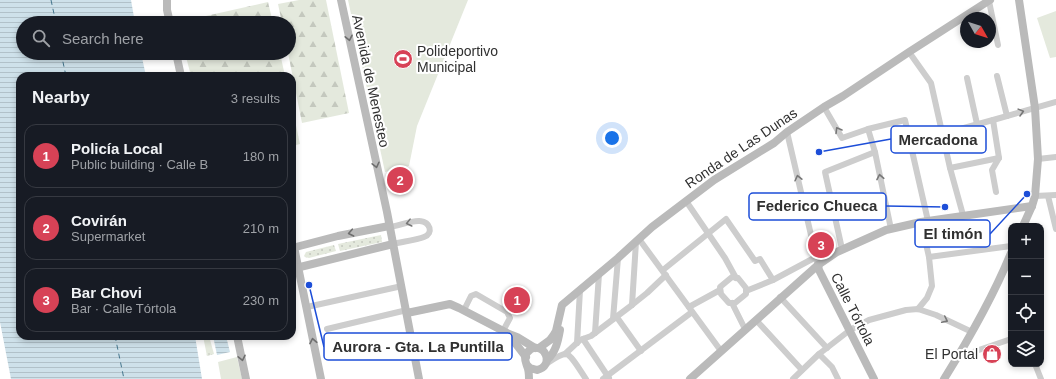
<!DOCTYPE html>
<meta charset="utf-8">
<style>
:root{--surface:#171b24;--page:#242831;--text:#f1f3f6;--muted:#9ea1a6;--line:#363941;--accent:#d74256}
body{margin:0;font-family:Helvetica,sans-serif;background:var(--page);color:var(--text)}
.controls{position:absolute;right:12px;bottom:12px;display:grid;overflow:hidden;border-radius:8px;box-shadow:0 2px 6px #0003}
.controls button{width:36px;height:36px;display:grid;place-items:center;padding:0;border:0;border-bottom:1px solid var(--line);background:var(--surface);color:var(--text);font:20px sans-serif}
.compass{position:absolute;left:960px;top:12px;width:36px;height:36px;border-radius:50%;background:var(--surface);box-shadow:0 2px 6px #0003;rotate:129deg}
.you{position:absolute;left:612px;top:138px;width:14px;height:14px;margin:-10px;border:3px solid #fff;border-radius:50%;background:#1a73e8;box-shadow:0 0 0 6px #1a73e833}
.badge{display:grid;place-items:center;width:26px;height:26px;border-radius:50%;background:var(--accent);color:#fff;font-size:13px;font-weight:700}
.pin{position:absolute;translate:-50% -50%;border:2px solid #fff;box-shadow:0 1px 4px #0006}
.list{margin:0;padding:0;list-style:none}
h2{display:flex;justify-content:space-between;align-items:center;height:52px;margin:0;padding:0 16px;font-size:17px}
h2 small{font-size:13px;font-weight:400;color:var(--muted)}
.list li{display:grid;grid-template-columns:26px 1fr auto;gap:12px;align-items:center;box-sizing:border-box;height:64px;margin:0 8px 8px;padding:0 8px;border:1px solid var(--line);border-radius:12px}
.list b{display:block;font-size:15px;white-space:nowrap}
.list p{margin:0;font-size:13px;white-space:nowrap;color:var(--muted)}
.list em{font-size:13px;font-style:normal;color:var(--muted)}
.icon{flex:none;width:22px;height:22px;fill:none;stroke:currentColor;stroke-width:2;stroke-linecap:round;stroke-linejoin:round}
.map{position:relative;flex:none;width:1056px;height:379px;overflow:hidden}
.search{position:absolute;background:var(--surface);box-shadow:0 2px 6px #0003;left:16px;top:16px;width:280px;height:44px;display:flex;align-items:center;gap:10px;box-sizing:border-box;padding:0 14px;border-radius:22px;color:var(--muted);font-size:15px}
.panel{position:absolute;background:var(--surface);box-shadow:0 2px 6px #0003;left:16px;top:72px;width:280px;height:268px;border-radius:12px}
.map>svg:first-child{display:block}
</style>
<div class="map">
<svg width="1056" height="379" viewBox="0 0 1056 379">
<defs>
<pattern id="grass-dots" width="8" height="8" patternUnits="userSpaceOnUse"><rect width="8" height="8" fill="#e4e9dd"/><path d="M2 2h.1M6 6h.1" fill="none" stroke="#c4c8be" stroke-width="1.8" stroke-linecap="round"/></pattern>
<pattern id="forest-firs" width="22" height="20" patternUnits="userSpaceOnUse"><rect width="22" height="20" fill="#e4e9dd"/><path d="M5 1l3.5 6h-7zM16 11l3.5 6h-7z" fill="#c4c8be"/></pattern>
<pattern id="park-tufts" width="24" height="20" patternUnits="userSpaceOnUse"><rect width="24" height="20" fill="#e4e9dd"/><path d="M3 7l-1-3M5 7V3M7 7l1-3M15 17l-1-3M17 17v-4M19 17l1-3" fill="none" stroke="#c4c8be"/></pattern>
<pattern id="water-rules" width="6" height="5" patternUnits="userSpaceOnUse"><rect width="6" height="5" fill="#cee1ea"/><path d="M0 2.5h6" fill="none" stroke="#b1c1c9"/></pattern>
</defs>
<rect width="100%" height="100%" fill="#fff"/>
<g fill="url(#grass-dots)">
<path d="M 381,235 L 382,242 L 340,251 L 338,244 Z"/>
<path d="M 334,245 L 336,251 L 309,258 L 305,257 L 304,256 L 306,252 Z"/>
</g>
<g fill="url(#forest-firs)">
<path d="M 299,0 L 326,0 L 349,113 L 302,123 L 288,53 L 289,53 L 289,23 L 282,23 L 278,4 Z"/>
<path d="M 268,2 L 273,23 L 179,23 L 179,22 Z"/>
<path d="M 185,53 L 280,53 L 285,76 L 191,76 Z"/>
<path d="M 292,107 L 300,144 L 292,146 Z"/>
</g>
<path fill="url(#park-tufts)" d="M 203,336 L 209,336 L 214,354 L 207,356 Z"/>
<g fill="#e4e9dd">
<path d="M 348,0 L 468,0 L 417,126 L 409,166 L 385,172 Z"/>
<path d="M 1056,11 L 1056,57 L 1050,58 L 1037,18 Z"/>
<path d="M 237,357 L 242,379 L 221,379 L 218,362 Z"/>
</g>
<g fill="url(#water-rules)">
<path d="M 0,0 L 131,0 L 135,23 L 23,23 L 23,53 L 141,53 L 146,76 L 20,76 L 20,336 L 195,336 L 202,379 L 11,379 L 0,322 Z"/>
<path d="M 213,336 L 226,336 L 230,352 L 217,355 Z"/>
</g>
<g fill="none" stroke-linecap="round" stroke-linejoin="round">
<g stroke="#44758c" stroke-width="1" stroke-dasharray="5 4" stroke-linecap="butt">
<path d="M 51,0 L 56,23"/>
<path d="M 61,53 L 66,76"/>
<path d="M 115,336 L 124,379"/>
</g>
<g stroke="#cdcdcd" stroke-width="6">
<path d="M 989,1 L 998,45"/>
<path d="M 909,52 L 931,83 L 950,168 L 963,215"/>
<path d="M 997,76 L 1007,116"/>
<path d="M 967,78 L 977,124"/>
<path d="M 824,107 L 842,138 L 868,129 L 905,120 L 928,221"/>
<path d="M 993,120 L 999,158 L 992,170 L 996,192"/>
<path d="M 868,129 L 875,152"/>
<path d="M 787,132 L 818,265"/>
<path d="M 942,134 L 993,120 L 1056,102"/>
<path d="M 1038,159 L 1056,157"/>
<path d="M 950,168 L 999,158"/>
<path d="M 1035,196 L 1056,195"/>
<path d="M 1048,196 L 1056,229"/>
<path d="M 686,201 L 725,258 L 736,278"/>
<path d="M 390,227 C 398,226 412,220 420,221 C 430,222 434,233 424,237 C 417,240 401,242 393,244"/>
<path d="M 639,239 L 721,351"/>
<path d="M 842,249 L 825,172 L 875,152 L 891,229"/>
<path d="M 929,257 L 1011,246"/>
<path d="M 663,270 L 726,219 L 755,261 L 760,259 L 773,280"/>
<path d="M 732,277 L 738,278 L 746,288 L 746,294 L 735,303 L 729,303 L 721,294 L 720,287 Z"/>
<path d="M 746,291 L 773,280 L 816,257"/>
<path d="M 780,297 L 827,348"/>
<path d="M 732,303 L 745,329"/>
<path d="M 632,305 L 636,242"/>
<path d="M 307,307 L 402,286"/>
<path d="M 689,307 L 720,290"/>
<path d="M 918,309 L 927,298 L 932,286 L 929,257 L 921,222"/>
<path d="M 464,310 L 471,296 L 476,294 L 507,312 L 510,318 L 503,331"/>
<path d="M 616,316 L 641,351"/>
<path d="M 613,319 L 618,258"/>
<path d="M 756,320 L 802,370"/>
<path d="M 327,329 L 407,310"/>
<path d="M 595,333 L 599,274"/>
<path d="M 583,339 L 609,378"/>
<path d="M 577,343 L 580,290"/>
<path d="M 565,354 L 580,340 L 591,336 L 632,305 L 647,293 L 666,275"/>
<path d="M 819,354 L 832,367 L 838,379"/>
<path d="M 959,354 L 970,353 L 1011,339"/>
<path d="M 546,364 C 552,360 560,354 566,354 C 572,355 582,374 586,379"/>
<path d="M 1035,364 L 1041,379"/>
<path d="M 603,379 L 692,312"/>
<path d="M 793,379 L 819,354 L 850,330 L 869,320 L 906,310 L 918,309 L 936,315 L 972,332"/>
</g>
<g stroke="#bababa" stroke-width="8">
<path d="M 167,0 L 167,10 L 170,23"/>
<path d="M 341,0 L 387,212 L 419,379"/>
<path d="M 1019,0 L 1035,108 L 1038,159 L 1035,196 L 1032,206 L 1023,226"/>
<path d="M 176,53 L 181,76"/>
<path d="M 294,247 L 321,379"/>
<path d="M 292,248 L 338,236 L 389,226"/>
<path d="M 818,265 L 819,270 L 874,379"/>
<path d="M 292,269 L 393,244"/>
<path d="M 407,313 L 450,304 L 459,308 L 509,334 L 517,337 L 535,348"/>
<path d="M 509,335 L 526,357"/>
<path d="M 237,336 L 246,379"/>
<path d="M 539,348 L 550,340 L 553,336 L 556,331 L 562,305 L 618,258 L 652,227 L 714,180 L 774,143 L 787,132 L 824,107 L 843,96 L 909,52 L 990,0"/>
<path d="M 547,360 C 556,352 558,341 560,330"/>
<path d="M 527,365 L 530,368 L 537,370 C 555,366 545,342 531,349 C 528,351 526,354 525,357 C 525,361 526,363 527,366 C 529,370 529,375 529,379"/>
<path d="M 690,379 L 818,265 L 837,252 L 886,230 L 921,222 L 1032,206"/>
<path d="M 944,379 C 969,339 993,297 1011,253"/>
</g>
</g>
<defs><path id="oneway-chevron" d="M-2-3.5L2.5 0L-2 3.5" fill="none" stroke-width="1.6" stroke-linecap="round" stroke-linejoin="round"/></defs>
<g stroke="#6e6e6e">
<use href="#oneway-chevron" transform="translate(349 38) rotate(78)"/>
<use href="#oneway-chevron" transform="translate(376 165) rotate(77)"/>
<use href="#oneway-chevron" transform="translate(351 233) rotate(169)"/>
<use href="#oneway-chevron" transform="translate(313 341) rotate(-101)"/>
<use href="#oneway-chevron" transform="translate(242 358) rotate(78)"/>
</g>
<g stroke="#777">
<use href="#oneway-chevron" transform="translate(1021 112) rotate(-15)"/>
<use href="#oneway-chevron" transform="translate(838 130) rotate(-121)"/>
<use href="#oneway-chevron" transform="translate(880 177) rotate(-101)"/>
<use href="#oneway-chevron" transform="translate(798 178) rotate(-103)"/>
<use href="#oneway-chevron" transform="translate(409 223) rotate(166)"/>
<use href="#oneway-chevron" transform="translate(945 320) rotate(26)"/>
</g>
<defs>
<g id="stadium-disc" transform="scale(1)"><circle r="9.5" fill="#d74256" stroke="#fff"/><path d="M0-5a6.5 5 0 1 0 0 10a6.5 5 0 1 0 0-10ZM-3.5-1.8h7v3.6h-7Z" fill="#fff"/></g>
<g id="shop-disc" transform="scale(1)"><circle r="9.5" fill="#d74256" stroke="#fff"/><path d="M-5-2.5h2.3a2.7 3.5 0 0 1 5.4 0H5L5.5 6h-11ZM-1.5-2.5h3a1.5 2.3 0 0 0-3 0Z" fill="#fff"/></g>
</defs>
<g fill-rule="evenodd">
<use href="#stadium-disc" x="403" y="59"/>
<use href="#shop-disc" x="992" y="354"/>
</g>
<g text-anchor="middle" stroke-width="4" stroke-linejoin="round" paint-order="stroke">
<g font-size="14" fill="#303030" stroke="#fff" text-anchor="start">
<text x="417" y="56">Polideportivo<tspan x="417" dy="16">Municipal</tspan></text>
<text x="978" y="359" text-anchor="end">El Portal</text>
</g>
<g font-size="14" fill="#303030" stroke="#fff">
<text transform="translate(371 81) rotate(78)" y="5">Avenida de Menesteo</text>
<text transform="translate(741 148) rotate(-34)" y="5">Ronda de Las Dunas</text>
<text transform="translate(853 309) rotate(63)" y="5">Calle Tórtola</text>
</g>
</g>
<path fill="none" stroke="#1d4ed8" stroke-width="1.5" d="M819 152L891 139M945 207L886 206M1027 194L990 234M309 285L324 347"/>
<g fill="#1d4ed8" stroke="#fff" stroke-width="1.5">
<circle cx="819" cy="152" r="4"/>
<circle cx="945" cy="207" r="4"/>
<circle cx="1027" cy="194" r="4"/>
<circle cx="309" cy="285" r="4"/>
</g>
<g fill="#fff" stroke="#1d4ed8" stroke-width="1.5">
<rect x="891" y="126" width="95" height="27" rx="4"/>
<rect x="749" y="193" width="137" height="27" rx="4"/>
<rect x="915" y="220" width="75" height="27" rx="4"/>
<rect x="324" y="333" width="188" height="27" rx="4"/>
</g>
<g font-size="15" text-anchor="middle" font-weight="bold" fill="#303030">
<text x="938" y="145">Mercadona</text>
<text x="817" y="211">Federico Chueca</text>
<text x="953" y="239">El timón</text>
<text x="418" y="352">Aurora - Gta. La Puntilla</text>
</g>
</svg>
<div class="controls">
<button>+</button>
<button>−</button>
<button><svg class="icon" aria-label="locate" viewBox="0 0 24 24"><circle cx="12" cy="12" r="6"/><path d="M12 2v4M12 18v4M2 12h4M18 12h4"/></svg></button>
<button><svg class="icon" aria-label="layers" viewBox="0 0 24 24"><path d="M12 4l9 5-9 5-9-5zM3 14l9 5 9-5"/></svg></button>
</div>
<svg class="compass" viewBox="-18 -18 36 36"><path d="M0-13l5 13h-10z" fill="#e53935"/><path d="M0 13l5-13h-10z" fill="#9ea1a6"/></svg>
<div class="you"></div>
<div class="pin badge" style="left:517px;top:300px">1</div>
<div class="pin badge" style="left:400px;top:180px">2</div>
<div class="pin badge" style="left:821px;top:245px">3</div>
<div class="search"><svg class="icon" aria-label="search" viewBox="0 0 24 24"><circle cx="10" cy="10" r="6"/><path d="M15 15l6 6"/></svg>Search here</div>
<section class="panel">
<h2>Nearby<small>3 results</small></h2>
<ul class="list">
<li><span class="badge">1</span><div><b>Policía Local</b><p>Public building · Calle B</p></div><em>180 m</em></li>
<li><span class="badge">2</span><div><b>Covirán</b><p>Supermarket</p></div><em>210 m</em></li>
<li><span class="badge">3</span><div><b>Bar Chovi</b><p>Bar · Calle Tórtola</p></div><em>230 m</em></li>
</ul>
</section>
</div>
